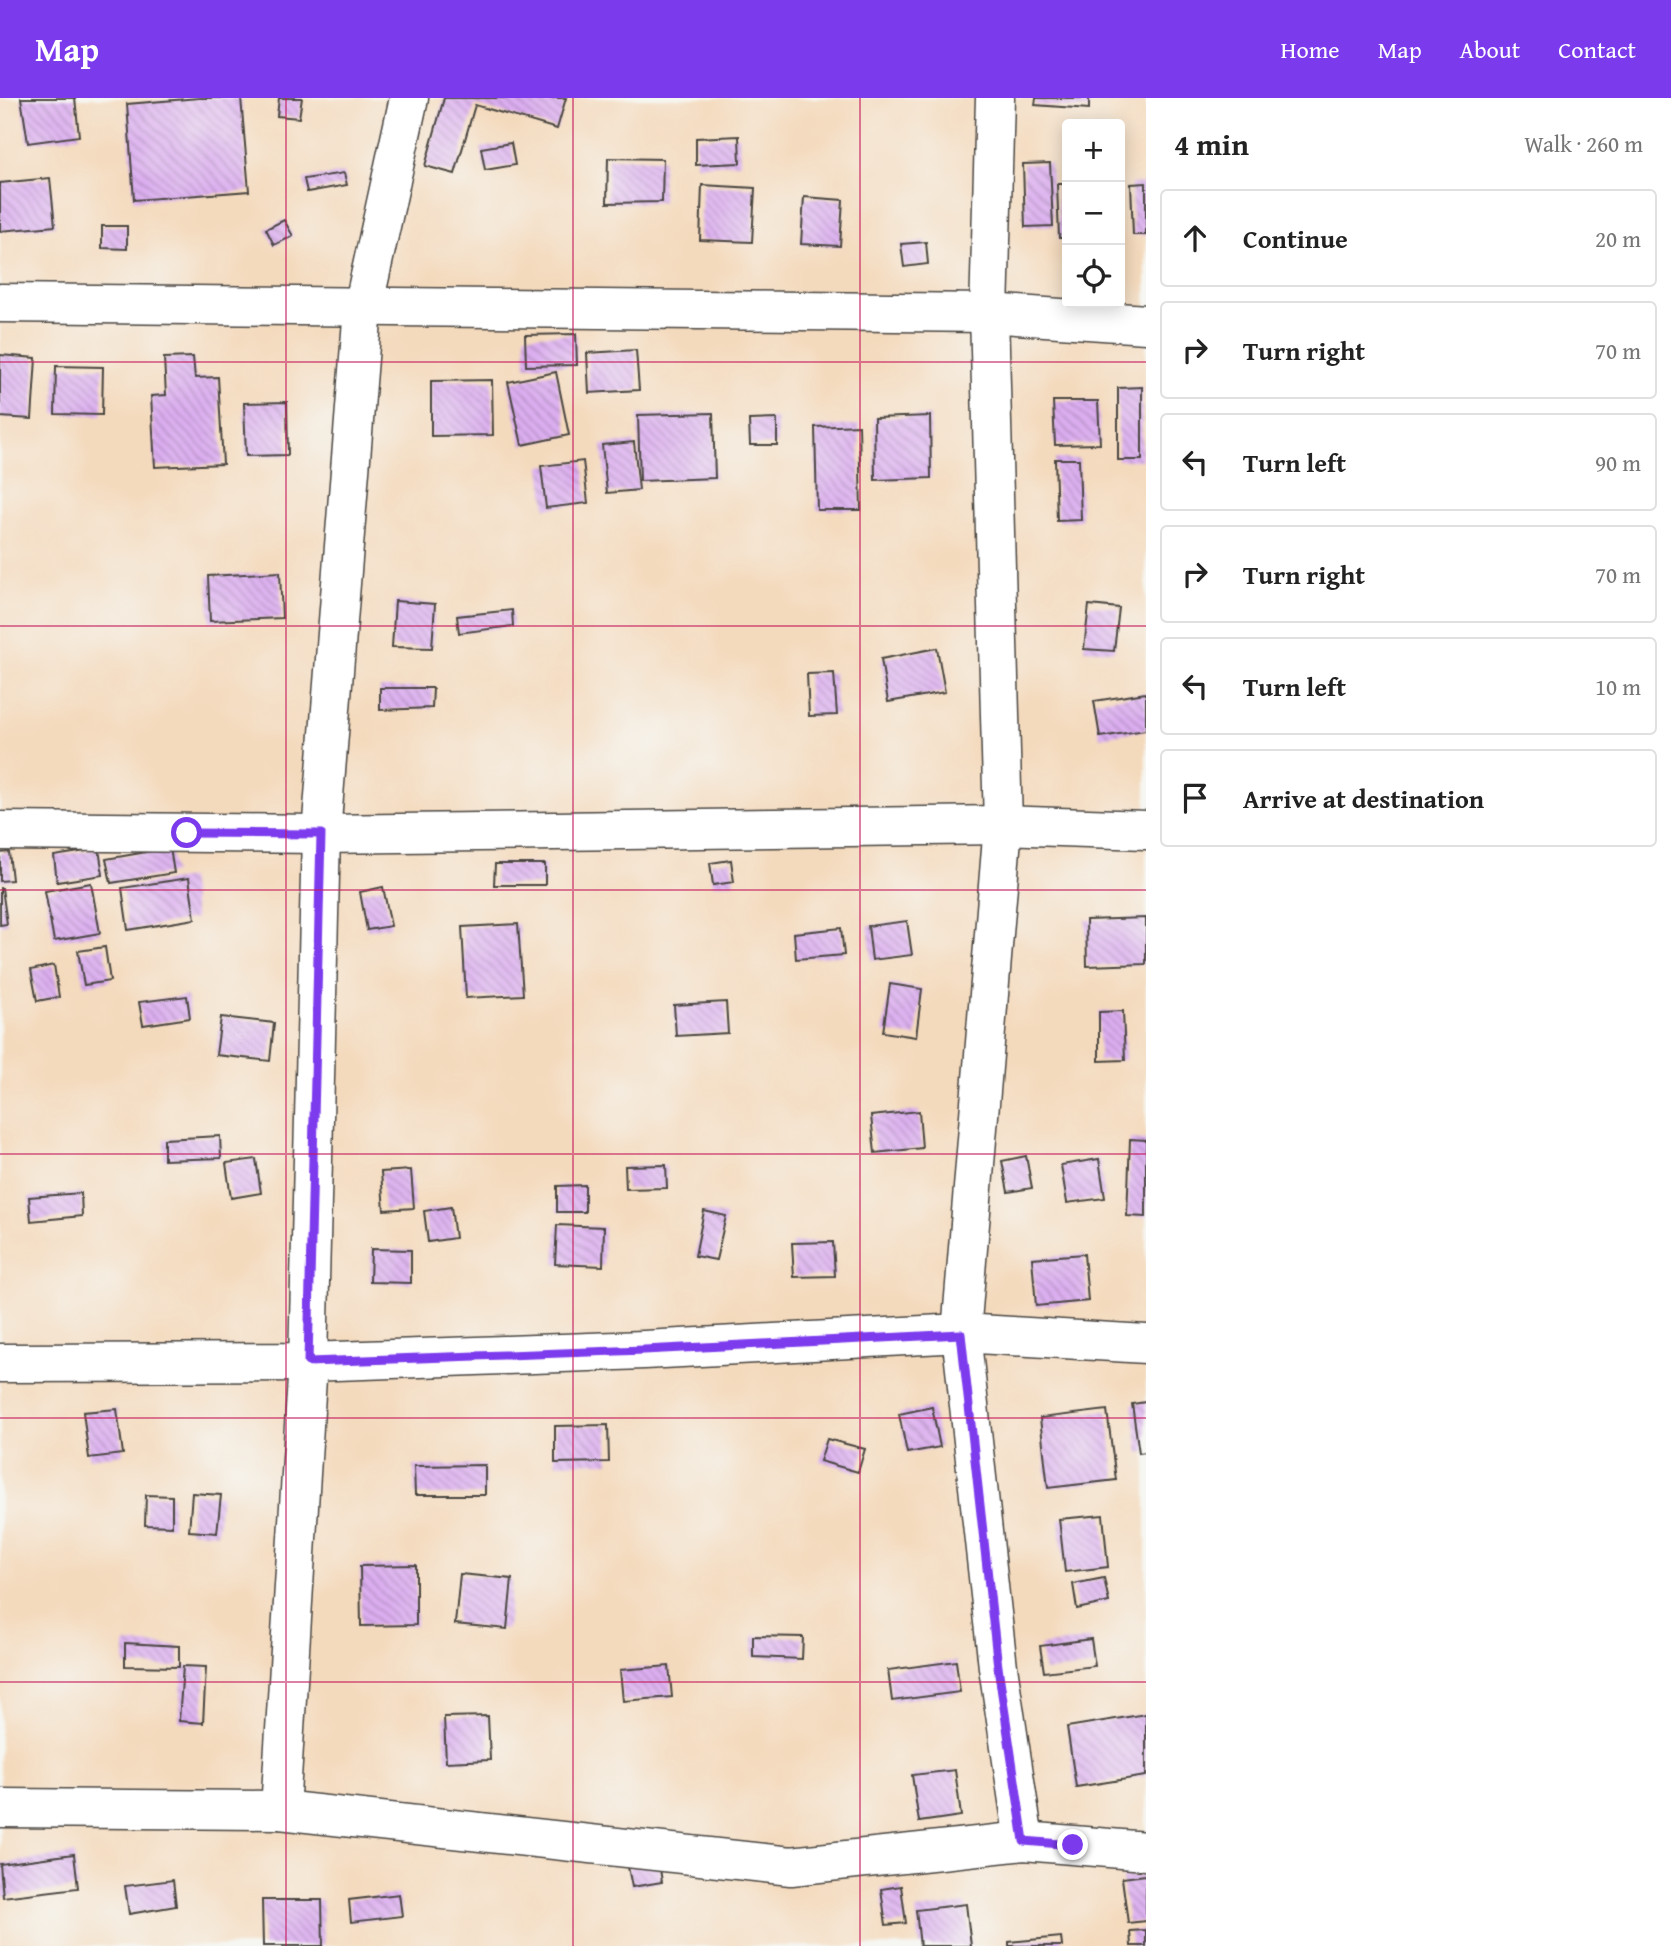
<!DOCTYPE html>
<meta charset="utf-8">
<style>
:root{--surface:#fff;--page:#f6f6f6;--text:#222;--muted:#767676;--line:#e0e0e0;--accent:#7c3aed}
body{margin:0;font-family:"Gentium Book Plus",serif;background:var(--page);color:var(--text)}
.controls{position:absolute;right:21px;top:21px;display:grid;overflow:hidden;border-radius:7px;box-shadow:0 4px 18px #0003}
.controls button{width:63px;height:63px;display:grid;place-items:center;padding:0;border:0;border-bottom:2px solid var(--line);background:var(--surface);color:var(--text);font:35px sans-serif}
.stop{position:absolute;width:21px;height:21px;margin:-16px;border:5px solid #7c3aed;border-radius:50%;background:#fff}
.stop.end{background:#7c3aed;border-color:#fff;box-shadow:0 2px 7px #0008}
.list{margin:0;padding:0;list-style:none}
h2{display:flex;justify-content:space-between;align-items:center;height:91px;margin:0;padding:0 28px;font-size:30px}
h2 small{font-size:23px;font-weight:400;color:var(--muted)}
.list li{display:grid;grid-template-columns:46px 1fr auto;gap:21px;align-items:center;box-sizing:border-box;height:98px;margin:0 14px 14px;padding:0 14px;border:2px solid var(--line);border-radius:7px}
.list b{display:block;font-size:26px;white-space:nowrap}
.list em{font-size:23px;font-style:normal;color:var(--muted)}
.icon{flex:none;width:38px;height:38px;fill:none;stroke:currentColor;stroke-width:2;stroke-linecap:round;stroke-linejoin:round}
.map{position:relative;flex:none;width:1146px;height:1848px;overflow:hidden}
header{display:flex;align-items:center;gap:42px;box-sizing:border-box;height:98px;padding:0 35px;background:var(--accent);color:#fff}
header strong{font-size:33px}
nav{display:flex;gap:38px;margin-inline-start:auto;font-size:24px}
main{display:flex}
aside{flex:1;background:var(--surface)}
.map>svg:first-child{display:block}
</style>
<header>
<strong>Map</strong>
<nav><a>Home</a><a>Map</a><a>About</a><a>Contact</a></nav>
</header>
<main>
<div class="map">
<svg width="1146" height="1848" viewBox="0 0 1146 1848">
<defs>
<pattern id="building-back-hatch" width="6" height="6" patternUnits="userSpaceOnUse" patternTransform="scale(1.75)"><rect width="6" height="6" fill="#dcaef0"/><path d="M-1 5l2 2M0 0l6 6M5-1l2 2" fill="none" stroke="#b38ec3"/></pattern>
</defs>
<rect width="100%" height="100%" fill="#f6f6f2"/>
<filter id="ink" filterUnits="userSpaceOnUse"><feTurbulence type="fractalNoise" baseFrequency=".0143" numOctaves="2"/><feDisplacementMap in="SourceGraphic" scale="14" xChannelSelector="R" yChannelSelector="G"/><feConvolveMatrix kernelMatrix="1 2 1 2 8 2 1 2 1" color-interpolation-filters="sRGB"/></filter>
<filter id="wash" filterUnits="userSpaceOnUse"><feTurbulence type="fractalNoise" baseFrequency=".00686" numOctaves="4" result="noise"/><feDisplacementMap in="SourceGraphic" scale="28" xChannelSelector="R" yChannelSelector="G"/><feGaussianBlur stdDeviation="1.57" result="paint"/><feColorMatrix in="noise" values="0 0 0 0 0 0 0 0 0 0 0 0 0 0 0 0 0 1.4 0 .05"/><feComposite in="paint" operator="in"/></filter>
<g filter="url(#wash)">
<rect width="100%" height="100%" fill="#f4dabd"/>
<g id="blocks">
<g fill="url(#building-back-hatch)">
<path d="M 21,0 L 75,0 L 79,38 L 28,45 Z"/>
<path d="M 199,0 L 241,0 L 249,93 L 134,102 L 127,6 Z"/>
<path d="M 279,0 L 302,0 L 299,20 L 277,18 Z"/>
<path d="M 444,0 L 566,0 L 557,31 L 475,7 L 455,76 L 425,68 Z"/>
<path d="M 1036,0 L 1089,0 L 1089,11 L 1035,7 Z"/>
<path d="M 739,38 L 740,65 L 696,67 L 696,40 Z"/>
<path d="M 511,45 L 515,67 L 485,72 L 481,50 Z"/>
<path d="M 608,60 L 663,61 L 662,104 L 607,105 Z"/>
<path d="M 1050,65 L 1053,128 L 1025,129 L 1023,66 Z"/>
<path d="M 344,75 L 347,87 L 307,94 L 304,81 Z"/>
<path d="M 50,80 L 55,128 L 0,133 L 0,85 Z"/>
<path d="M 1146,85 L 1146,137 L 1133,137 L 1131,86 Z"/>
<path d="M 1057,86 L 1067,86 L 1067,140 L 1059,140 Z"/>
<path d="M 702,87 L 755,90 L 752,144 L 700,142 Z"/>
<path d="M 804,99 L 843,102 L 840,148 L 801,146 Z"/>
<path d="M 284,122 L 293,138 L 274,147 L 266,131 Z"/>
<path d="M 102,128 L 127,128 L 127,151 L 102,150 Z"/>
<path d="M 926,144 L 928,166 L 904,169 L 901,146 Z"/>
<path d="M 576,236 L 577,267 L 526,268 L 525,237 Z"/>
<path d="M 636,252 L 639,292 L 589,295 L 587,255 Z"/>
<path d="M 0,257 L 36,260 L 32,321 L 0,319 Z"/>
<path d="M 193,259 L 195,280 L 218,279 L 223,366 L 155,369 L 151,298 L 166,297 L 164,260 Z"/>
<path d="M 56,268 L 103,269 L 102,317 L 55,316 Z"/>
<path d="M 556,274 L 569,337 L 522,347 L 508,284 Z"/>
<path d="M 492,282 L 493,337 L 431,338 L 431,283 Z"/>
<path d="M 1142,289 L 1142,362 L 1118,362 L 1118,290 Z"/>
<path d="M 1053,303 L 1098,303 L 1100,346 L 1055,347 Z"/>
<path d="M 287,304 L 288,357 L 246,358 L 244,305 Z"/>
<path d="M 713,315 L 715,380 L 640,383 L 638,317 Z"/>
<path d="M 930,318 L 931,380 L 875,382 L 874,320 Z"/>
<path d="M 777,321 L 777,347 L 750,347 L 749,322 Z"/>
<path d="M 859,327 L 861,412 L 817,412 L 815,329 Z"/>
<path d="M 634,344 L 639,392 L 607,395 L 602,347 Z"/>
<path d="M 1055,361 L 1079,361 L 1081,422 L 1057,423 Z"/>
<path d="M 583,363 L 588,405 L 546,410 L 541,368 Z"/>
<path d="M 280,474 L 282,520 L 210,523 L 208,478 Z"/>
<path d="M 395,503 L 435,506 L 432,550 L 392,549 Z"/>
<path d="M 1089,507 L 1119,510 L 1114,553 L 1084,551 Z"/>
<path d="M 512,512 L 513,528 L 459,535 L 457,518 Z"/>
<path d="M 937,550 L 945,594 L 888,604 L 881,561 Z"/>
<path d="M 834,575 L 837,617 L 809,618 L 807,576 Z"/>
<path d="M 380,590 L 433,590 L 432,610 L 380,612 Z"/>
<path d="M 1146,595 L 1146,632 L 1100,639 L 1094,603 Z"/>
<path d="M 170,750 L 174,775 L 111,785 L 106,761 Z"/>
<path d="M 99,751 L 103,777 L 57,784 L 54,758 Z"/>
<path d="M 9,754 L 12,782 L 0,783 L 0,755 Z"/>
<path d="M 731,762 L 734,784 L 713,787 L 710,765 Z"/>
<path d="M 495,766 L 545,766 L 545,787 L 494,787 Z"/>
<path d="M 189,780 L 195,821 L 128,832 L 122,790 Z"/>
<path d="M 91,785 L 100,835 L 54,843 L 45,793 Z"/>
<path d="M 383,789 L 391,828 L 367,832 L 360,794 Z"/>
<path d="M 0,790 L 2,790 L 7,826 L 0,827 Z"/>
<path d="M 1146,820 L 1146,866 L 1087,868 L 1086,822 Z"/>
<path d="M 907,823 L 912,857 L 872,862 L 868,828 Z"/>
<path d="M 518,826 L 523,897 L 466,900 L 462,829 Z"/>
<path d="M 841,830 L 844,857 L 796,861 L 794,835 Z"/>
<path d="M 105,849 L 110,883 L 84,887 L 78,853 Z"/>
<path d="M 54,867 L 59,899 L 37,903 L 31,872 Z"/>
<path d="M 890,886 L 922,891 L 916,939 L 883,934 Z"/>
<path d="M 187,898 L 190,920 L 143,927 L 139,904 Z"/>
<path d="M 726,904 L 728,935 L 676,938 L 674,907 Z"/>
<path d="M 1123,913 L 1125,962 L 1099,963 L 1099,914 Z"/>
<path d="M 221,919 L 274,925 L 270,963 L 216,957 Z"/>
<path d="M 919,1013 L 922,1050 L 875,1055 L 871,1018 Z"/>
<path d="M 220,1038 L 221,1060 L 164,1062 L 164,1041 Z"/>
<path d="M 1130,1041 L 1146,1042 L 1146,1119 L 1127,1118 Z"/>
<path d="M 1026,1058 L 1032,1090 L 1008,1094 L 1002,1063 Z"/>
<path d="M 256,1061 L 261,1095 L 231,1100 L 226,1065 Z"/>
<path d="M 1099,1061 L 1105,1100 L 1067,1105 L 1061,1067 Z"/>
<path d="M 666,1067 L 667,1090 L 626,1091 L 625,1068 Z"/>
<path d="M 411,1072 L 414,1110 L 384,1112 L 381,1074 Z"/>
<path d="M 585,1087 L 585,1114 L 557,1114 L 557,1088 Z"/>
<path d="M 81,1095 L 82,1118 L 31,1123 L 29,1099 Z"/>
<path d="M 451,1109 L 455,1140 L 428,1144 L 424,1113 Z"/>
<path d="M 704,1113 L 726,1118 L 716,1162 L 695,1158 Z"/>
<path d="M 557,1127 L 604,1129 L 603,1168 L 555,1166 Z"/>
<path d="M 833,1144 L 835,1178 L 794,1179 L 792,1145 Z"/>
<path d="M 371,1151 L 411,1152 L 411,1185 L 370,1184 Z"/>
<path d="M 1084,1156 L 1088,1203 L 1036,1208 L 1032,1160 Z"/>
<path d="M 1146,1304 L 1146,1354 L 1139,1355 L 1132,1306 Z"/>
<path d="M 932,1309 L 940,1349 L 907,1355 L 899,1316 Z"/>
<path d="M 117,1311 L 123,1356 L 89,1360 L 83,1314 Z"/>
<path d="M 1107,1312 L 1116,1382 L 1048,1390 L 1040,1320 Z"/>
<path d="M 608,1327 L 609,1364 L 555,1365 L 555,1328 Z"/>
<path d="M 827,1341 L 865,1351 L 858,1374 L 820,1363 Z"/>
<path d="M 485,1367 L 485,1397 L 415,1397 L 414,1368 Z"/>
<path d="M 192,1395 L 221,1397 L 217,1435 L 189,1433 Z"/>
<path d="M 146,1397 L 172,1398 L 172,1428 L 145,1427 Z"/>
<path d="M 1103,1417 L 1108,1469 L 1065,1474 L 1059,1421 Z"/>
<path d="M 416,1467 L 416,1527 L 361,1528 L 360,1468 Z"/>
<path d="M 460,1476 L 512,1481 L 507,1531 L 455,1526 Z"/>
<path d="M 1104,1480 L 1109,1504 L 1077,1511 L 1073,1486 Z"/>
<path d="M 753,1538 L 803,1539 L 802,1561 L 753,1559 Z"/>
<path d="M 1091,1541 L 1095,1568 L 1044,1574 L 1040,1548 Z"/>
<path d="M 125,1545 L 179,1548 L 179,1569 L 125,1568 Z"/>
<path d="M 956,1563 L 960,1594 L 892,1603 L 888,1572 Z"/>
<path d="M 183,1568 L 206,1569 L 203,1625 L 179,1623 Z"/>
<path d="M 669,1568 L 672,1599 L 623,1603 L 620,1572 Z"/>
<path d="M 1146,1616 L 1146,1678 L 1076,1689 L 1067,1629 Z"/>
<path d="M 488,1618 L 490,1662 L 446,1664 L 444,1619 Z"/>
<path d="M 955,1672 L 961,1718 L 919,1724 L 912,1677 Z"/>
<path d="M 74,1756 L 78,1790 L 3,1799 L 0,1766 Z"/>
<path d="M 659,1764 L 662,1784 L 632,1789 L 628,1769 Z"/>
<path d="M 1146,1777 L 1146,1823 L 1128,1825 L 1122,1780 Z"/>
<path d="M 173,1782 L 176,1808 L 129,1816 L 125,1788 Z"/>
<path d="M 901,1788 L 906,1825 L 886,1827 L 881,1791 Z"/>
<path d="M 399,1796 L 402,1818 L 351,1824 L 349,1802 Z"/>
<path d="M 262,1802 L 322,1802 L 323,1848 L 263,1848 Z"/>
<path d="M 966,1806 L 971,1848 L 920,1848 L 916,1812 Z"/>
<path d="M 1146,1832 L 1146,1848 L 1131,1848 L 1130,1833 Z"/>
<path d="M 1061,1839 L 1062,1848 L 1009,1848 L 1009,1844 Z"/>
</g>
</g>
</g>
<g filter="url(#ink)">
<use href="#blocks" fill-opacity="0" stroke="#494541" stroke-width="2"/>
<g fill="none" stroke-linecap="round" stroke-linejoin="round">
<g stroke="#494541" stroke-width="41">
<g id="minor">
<path d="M 995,0 L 989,215 L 1003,727 L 961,1235 L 998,1569 L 1024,1743"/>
<path d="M 0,205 L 989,215 L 1146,226"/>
<path d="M 0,733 L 321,736 L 1003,727 L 1146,732"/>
<path d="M 0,1265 L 308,1264 L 644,1252 L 961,1235 L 1146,1246"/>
<path d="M 0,1710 L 280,1712 L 791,1768 L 1024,1743 L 1146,1753"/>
<path d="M 280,1712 L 308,1264 L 321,736 L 363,210 L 409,0"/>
</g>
</g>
<use href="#minor" stroke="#fff" stroke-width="38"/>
</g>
</g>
<g fill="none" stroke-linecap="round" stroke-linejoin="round" filter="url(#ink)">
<path stroke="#7c3aed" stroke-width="9" d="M 187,735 L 321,736 L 308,1264 L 644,1252 L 961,1236 L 998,1569 L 1024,1743 L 1073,1747"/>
</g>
<path fill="none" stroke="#c2185b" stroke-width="2" stroke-opacity="0.55" d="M 286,0 L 286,1848M 573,0 L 573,1848M 860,0 L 860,1848M 0,264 L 1146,264M 0,528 L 1146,528M 0,792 L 1146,792M 0,1056 L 1146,1056M 0,1320 L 1146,1320M 0,1584 L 1146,1584"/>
</svg>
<div class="controls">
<button>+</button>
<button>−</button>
<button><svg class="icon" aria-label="locate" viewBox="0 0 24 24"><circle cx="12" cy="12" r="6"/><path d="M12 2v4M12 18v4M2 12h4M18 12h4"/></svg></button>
</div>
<div class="stop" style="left:187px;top:735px"></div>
<div class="stop end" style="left:1073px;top:1747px"></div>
</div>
<aside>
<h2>4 min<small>Walk · 260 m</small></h2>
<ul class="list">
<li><svg class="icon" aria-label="ahead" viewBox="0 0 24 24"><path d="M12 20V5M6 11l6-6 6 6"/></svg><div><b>Continue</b></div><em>20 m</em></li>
<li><svg class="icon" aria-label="right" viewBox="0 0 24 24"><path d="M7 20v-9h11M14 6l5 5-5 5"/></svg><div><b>Turn right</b></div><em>70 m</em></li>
<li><svg class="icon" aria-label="left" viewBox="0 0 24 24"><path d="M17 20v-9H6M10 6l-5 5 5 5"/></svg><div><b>Turn left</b></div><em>90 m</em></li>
<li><svg class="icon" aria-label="right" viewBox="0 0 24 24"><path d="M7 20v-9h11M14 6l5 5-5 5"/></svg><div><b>Turn right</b></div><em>70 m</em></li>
<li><svg class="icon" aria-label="left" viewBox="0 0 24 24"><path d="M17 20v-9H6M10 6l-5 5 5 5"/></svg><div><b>Turn left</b></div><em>10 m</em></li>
<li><svg class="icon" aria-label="arrive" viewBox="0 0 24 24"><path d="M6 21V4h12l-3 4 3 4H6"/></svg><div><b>Arrive at destination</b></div></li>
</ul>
</aside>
</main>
